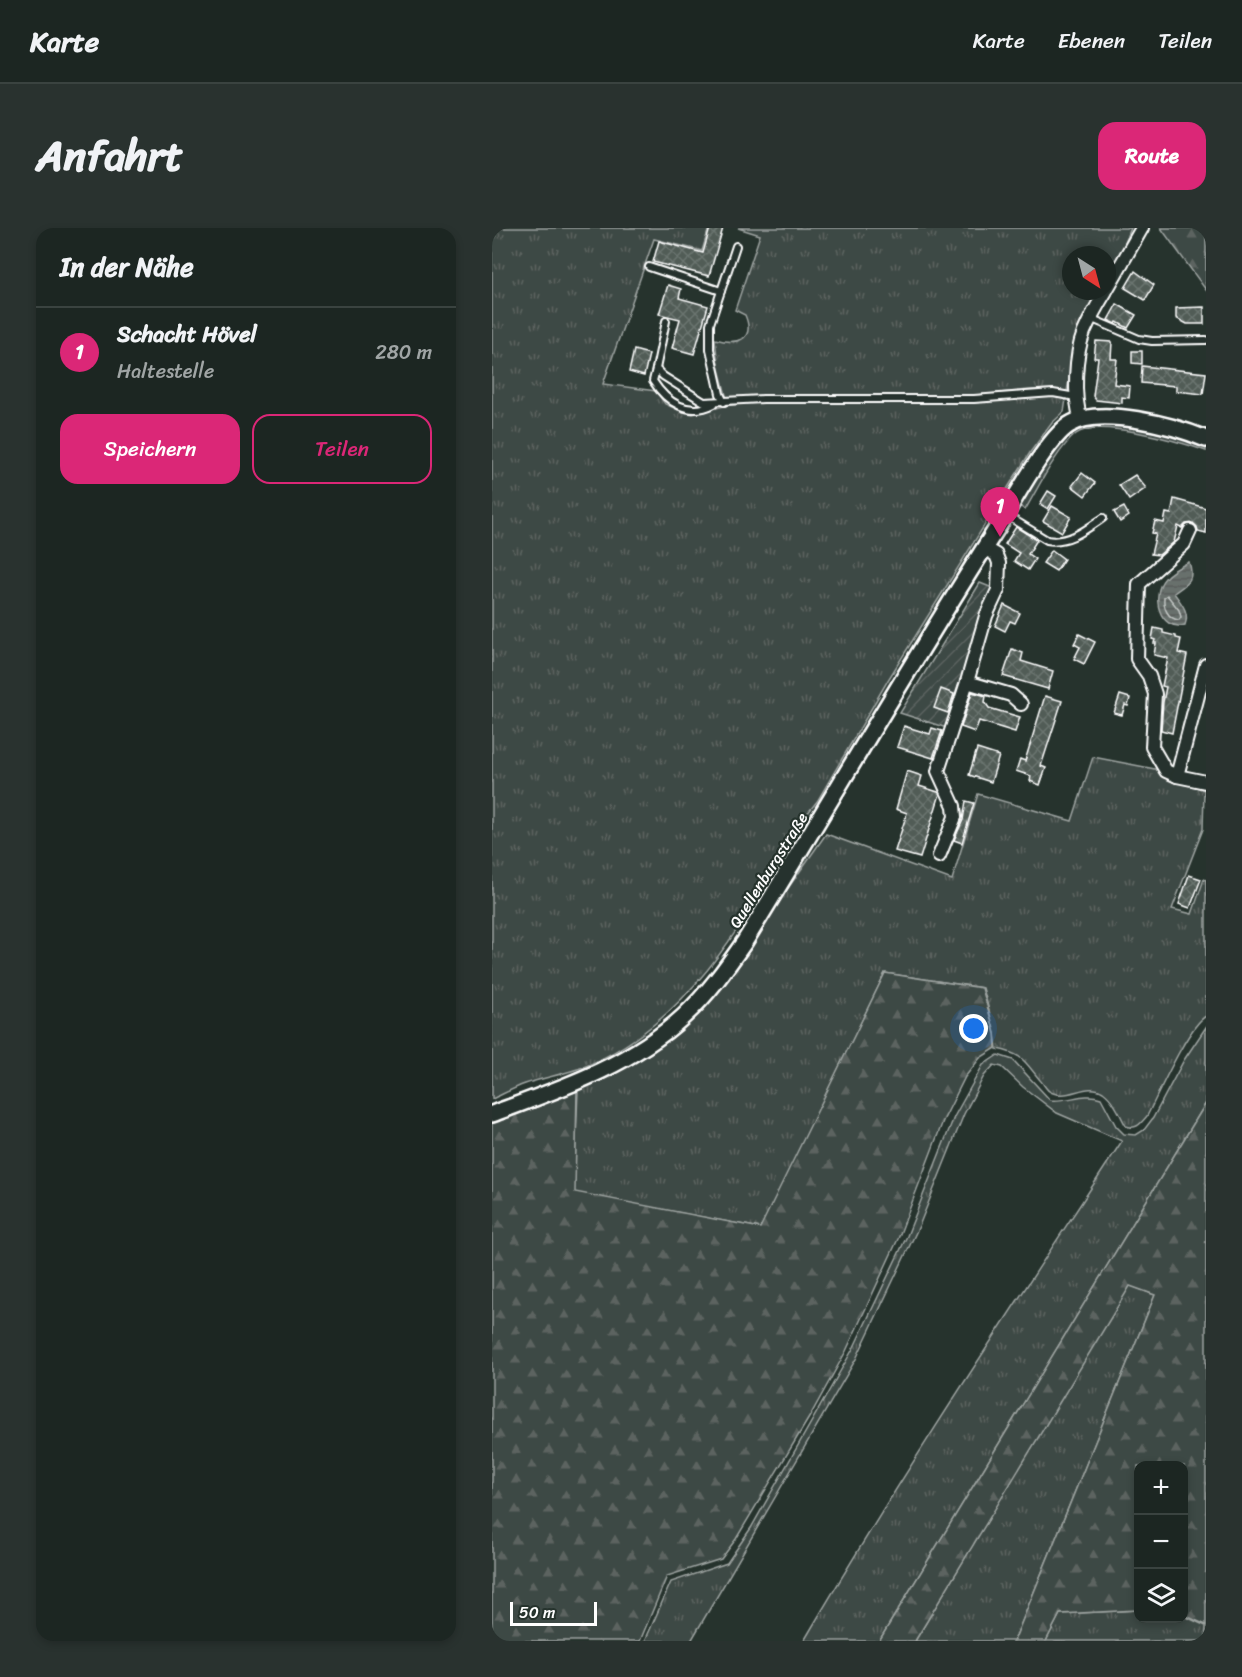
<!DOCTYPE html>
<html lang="de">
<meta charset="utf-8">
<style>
:root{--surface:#1c2622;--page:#29322f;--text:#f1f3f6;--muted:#a0a5a5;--line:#3a4340;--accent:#db2777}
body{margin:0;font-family:Sriracha,sans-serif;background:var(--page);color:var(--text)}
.controls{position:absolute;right:18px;bottom:18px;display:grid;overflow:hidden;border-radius:12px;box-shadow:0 3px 9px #0003}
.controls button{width:54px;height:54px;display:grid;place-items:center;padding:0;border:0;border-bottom:2px solid var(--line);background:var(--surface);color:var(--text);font:30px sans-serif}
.compass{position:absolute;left:570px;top:18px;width:54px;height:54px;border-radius:50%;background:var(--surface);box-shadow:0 3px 9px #0003;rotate:144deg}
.scale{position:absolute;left:18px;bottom:15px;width:87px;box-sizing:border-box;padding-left:6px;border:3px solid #fff;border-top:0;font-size:16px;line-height:21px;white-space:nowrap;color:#fff;-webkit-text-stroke:4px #26332d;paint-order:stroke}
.you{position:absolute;left:482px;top:801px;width:21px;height:21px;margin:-15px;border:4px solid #fff;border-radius:50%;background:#1a73e8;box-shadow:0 0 0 9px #1a73e833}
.badge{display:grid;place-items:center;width:39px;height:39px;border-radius:50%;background:var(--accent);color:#fff;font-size:20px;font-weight:700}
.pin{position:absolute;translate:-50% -50px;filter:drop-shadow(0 2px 3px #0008)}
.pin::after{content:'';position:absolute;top:32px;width:21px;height:18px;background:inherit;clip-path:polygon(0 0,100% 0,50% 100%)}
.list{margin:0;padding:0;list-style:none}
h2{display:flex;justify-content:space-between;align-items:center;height:78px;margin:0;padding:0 24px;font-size:26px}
h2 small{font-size:20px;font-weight:400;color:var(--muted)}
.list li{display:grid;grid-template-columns:39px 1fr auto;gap:18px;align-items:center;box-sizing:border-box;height:90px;padding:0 24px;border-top:2px solid var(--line)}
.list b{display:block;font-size:22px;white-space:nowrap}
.list p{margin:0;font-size:20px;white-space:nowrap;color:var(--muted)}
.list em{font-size:20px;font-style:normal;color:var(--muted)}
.actions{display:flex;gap:12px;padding:18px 24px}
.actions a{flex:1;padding:14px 0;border:2px solid var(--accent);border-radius:18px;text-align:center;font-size:21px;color:var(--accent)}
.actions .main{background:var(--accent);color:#fff}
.icon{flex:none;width:33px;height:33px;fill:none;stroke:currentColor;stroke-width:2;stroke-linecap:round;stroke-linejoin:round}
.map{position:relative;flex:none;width:714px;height:1413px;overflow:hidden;border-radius:18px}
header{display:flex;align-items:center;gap:36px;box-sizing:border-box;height:84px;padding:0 30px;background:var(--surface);border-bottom:2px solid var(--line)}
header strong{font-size:28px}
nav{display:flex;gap:33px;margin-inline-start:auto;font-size:21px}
.intro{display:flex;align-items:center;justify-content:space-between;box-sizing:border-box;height:144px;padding:0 36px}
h1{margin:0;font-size:42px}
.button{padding:15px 27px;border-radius:18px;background:var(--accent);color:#fff;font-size:21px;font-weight:700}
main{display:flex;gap:36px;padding:0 36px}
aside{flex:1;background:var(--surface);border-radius:18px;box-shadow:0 3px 9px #0003}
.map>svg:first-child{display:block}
</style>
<header>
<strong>Karte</strong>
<nav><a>Karte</a><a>Ebenen</a><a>Teilen</a></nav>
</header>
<div class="intro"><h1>Anfahrt</h1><a class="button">Route</a></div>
<main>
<aside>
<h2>In der Nähe<small></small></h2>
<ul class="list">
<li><span class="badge">1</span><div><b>Schacht Hövel</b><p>Haltestelle</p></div><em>280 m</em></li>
</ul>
<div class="actions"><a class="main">Speichern</a><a>Teilen</a></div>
</aside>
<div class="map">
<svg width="714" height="1413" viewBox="0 0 714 1413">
<defs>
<pattern id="grass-tufts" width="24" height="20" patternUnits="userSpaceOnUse" patternTransform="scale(1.5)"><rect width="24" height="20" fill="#3e4944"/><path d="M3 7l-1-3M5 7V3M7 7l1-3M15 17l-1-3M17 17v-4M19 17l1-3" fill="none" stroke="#5b6460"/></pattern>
<pattern id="forest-firs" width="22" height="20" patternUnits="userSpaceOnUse" patternTransform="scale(1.5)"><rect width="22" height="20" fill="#3e4944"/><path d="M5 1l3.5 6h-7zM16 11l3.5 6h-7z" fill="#5b6460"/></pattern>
<pattern id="garden-furrows" width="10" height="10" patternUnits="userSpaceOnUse" patternTransform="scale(1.5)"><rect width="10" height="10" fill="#3e4944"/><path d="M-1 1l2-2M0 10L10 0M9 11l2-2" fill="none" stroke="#5b6460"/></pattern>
<pattern id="water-rules" width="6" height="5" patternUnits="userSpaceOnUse" patternTransform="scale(1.5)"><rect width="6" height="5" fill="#67706c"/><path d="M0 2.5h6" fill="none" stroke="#575a59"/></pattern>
<pattern id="building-cross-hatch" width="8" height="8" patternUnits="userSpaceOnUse" patternTransform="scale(1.5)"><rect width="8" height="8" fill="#515c57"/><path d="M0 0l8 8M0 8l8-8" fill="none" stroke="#6b7470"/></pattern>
</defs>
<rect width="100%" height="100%" fill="#26332d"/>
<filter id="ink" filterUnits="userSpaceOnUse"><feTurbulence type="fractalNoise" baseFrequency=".0167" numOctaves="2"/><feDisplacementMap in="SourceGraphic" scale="12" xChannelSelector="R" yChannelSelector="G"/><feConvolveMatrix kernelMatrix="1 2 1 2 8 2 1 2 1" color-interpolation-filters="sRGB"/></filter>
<g filter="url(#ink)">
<g fill="url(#grass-tufts)" stroke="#9ea4a2" stroke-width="1.5">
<path d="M 0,0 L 217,0 L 210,23 L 162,11 L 111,156 L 164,163 L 173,176 L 191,184 L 201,186 L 232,178 L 271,173 L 482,174 L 555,168 L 574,171 L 572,184 L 560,195 L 539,223 L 515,261 L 396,452 L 326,572 L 315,586 C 259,680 207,785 103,834 C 81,845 56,848 33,856 C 22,860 11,866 0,871 Z"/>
<path d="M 246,0 L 639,0 L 624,37 L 615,51 L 615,27 L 579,27 L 579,63 L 607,63 L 592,89 L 585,107 L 575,163 C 539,158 502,168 465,168 C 389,169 311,163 235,171 L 226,137 L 223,111 C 244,117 264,113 253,87 L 243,82 L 268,7 Z"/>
<path d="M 608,195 C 645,198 679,207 714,218 L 714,223 C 689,214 605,189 584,206 C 565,221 546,260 533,282 L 526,277 C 539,256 560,215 581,202 C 589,197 599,196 608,195 Z"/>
<path d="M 601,529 L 668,542 L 682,551 L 712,562 L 711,601 L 680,681 L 700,686 L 712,651 L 714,652 L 714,788 C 696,798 666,867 655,888 C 649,895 645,902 634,898 C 628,887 622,872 611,864 C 594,853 575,874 557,863 C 554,861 551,855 548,852 C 532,833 531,826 505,821 L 503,805 L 491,760 L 393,745 L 269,1000 L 82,965 L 86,862 L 149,831 L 174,814 L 196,794 L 273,693 L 334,606 L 460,652 L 486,566 L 580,593 Z"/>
<path d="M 714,799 L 714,875 L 387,1413 L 312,1413 C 412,1242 522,1078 630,913 L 565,885 L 531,859 L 510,839 L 502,837 L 492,848 L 472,886 L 427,998 L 364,1131 L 199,1413 L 153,1413 L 179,1354 L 235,1335 L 259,1300 L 362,1119 L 415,1008 L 462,889 L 491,837 L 506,827 L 521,832 L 558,872 C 576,874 592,864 609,870 L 624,898 L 632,906 L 644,907 L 652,902 L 661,890 L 692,832 Z"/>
<path d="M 637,1057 L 663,1067 L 522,1413 L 423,1413 Z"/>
<path d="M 646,1382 L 646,1390 L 692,1390 L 692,1388 L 714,1398 L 714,1413 L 554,1413 L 568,1386 Z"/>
</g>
<g fill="url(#forest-firs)" stroke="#9ea4a2" stroke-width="1.5">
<path d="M 669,0 L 714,0 L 714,62 Z"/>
<path d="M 393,745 L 490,760 L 503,806 L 504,820 L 488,830 L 473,849 L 451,893 L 406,1011 L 354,1123 L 318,1188 L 244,1311 L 229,1331 L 175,1348 L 148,1413 L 0,1413 L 0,892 L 85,861 L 83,964 L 268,1000 Z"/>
<path d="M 714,875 L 714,1397 L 692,1387 L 692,1238 L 646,1238 L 646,1382 L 568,1386 L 554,1413 L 522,1413 L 663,1067 L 638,1058 L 423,1413 L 387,1413 Z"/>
</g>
<path fill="url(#garden-furrows)" stroke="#9ea4a2" stroke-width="1.5" d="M 488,355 L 503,361 L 455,500 L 408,485 Z"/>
<path fill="url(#water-rules)" stroke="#a4a9a7" stroke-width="1.5" d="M 697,334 C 703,352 696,355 682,365 C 689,375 698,384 693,397 C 667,404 658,367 673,350 C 679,343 689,338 697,334 Z"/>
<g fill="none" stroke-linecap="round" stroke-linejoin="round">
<path stroke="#c2c6c4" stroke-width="1.5" d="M 675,367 L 687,382 L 689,389 L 687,392 C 676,391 671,380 672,369 Z"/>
</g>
<g fill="url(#building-cross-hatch)" stroke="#fff" stroke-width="1.5">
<path d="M 218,0 L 231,0 L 217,48 L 161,34 L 167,13 L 211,25 Z"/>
<path d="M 643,43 L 662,57 L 653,72 L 633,60 Z"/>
<path d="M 176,57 L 189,61 L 187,70 L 216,78 L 202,126 L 180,120 L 188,91 L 167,86 Z"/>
<path d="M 625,76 L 644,87 L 636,100 L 625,94 L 624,96 L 616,92 Z"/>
<path d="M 712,79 L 712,96 L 695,96 L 684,90 L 684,80 Z"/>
<path d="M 604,113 L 620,114 L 619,131 L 625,131 L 622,156 L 638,158 L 637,170 L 630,169 L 630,175 L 604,172 L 601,168 L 606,130 L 602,130 Z"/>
<path d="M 142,122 L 157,126 L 152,148 L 137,144 Z"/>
<path d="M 640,123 L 650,123 L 650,136 L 640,135 Z"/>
<path d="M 650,138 L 714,145 L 711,166 L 684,163 L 684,158 L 649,155 Z"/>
<path d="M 590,245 L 603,255 L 593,268 L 580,258 Z"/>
<path d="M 643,247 L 654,260 L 637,272 L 627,257 Z"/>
<path d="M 556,263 L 564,268 L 556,281 L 548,276 Z"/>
<path d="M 682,271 L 714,280 L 714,305 L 706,303 L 705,299 L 701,295 L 694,296 L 690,300 L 686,298 L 682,314 L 667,327 L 659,326 L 664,306 L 660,305 L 663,293 L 672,295 L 674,285 L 679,286 Z"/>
<path d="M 560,278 L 579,289 L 570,304 L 551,293 Z"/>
<path d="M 632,279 L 637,288 L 628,294 L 622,284 Z"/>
<path d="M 524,299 L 545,312 L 536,326 L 543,331 L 536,342 L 522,333 L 527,325 L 513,316 Z"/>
<path d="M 560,322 L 572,331 L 564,343 L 551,335 Z"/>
<path d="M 512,377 L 528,385 L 523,395 L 518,393 L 513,403 L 503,398 Z"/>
<path d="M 662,400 L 671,402 L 671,405 L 684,408 L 684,410 L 689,411 L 686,425 L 695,427 L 680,505 L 669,502 L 671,474 L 674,459 L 670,458 L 676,430 L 662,427 L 664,415 L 662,415 L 663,412 L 660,411 Z"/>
<path d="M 587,406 L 603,414 L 592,436 L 582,431 L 588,419 L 582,416 Z"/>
<path d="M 520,421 L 531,425 L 529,433 L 561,443 L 556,461 L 511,448 Z"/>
<path d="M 449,461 L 462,466 L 456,485 L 442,480 Z"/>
<path d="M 480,464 L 494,468 L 493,474 L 497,480 L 528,489 L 523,504 L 487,493 L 483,504 L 469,499 Z"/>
<path d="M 628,467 L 638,470 L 636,478 L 633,477 L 630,487 L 622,485 Z"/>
<path d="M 553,468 L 570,473 L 549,538 L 554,540 L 548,557 L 538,553 L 539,548 L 524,543 L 528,531 L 533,533 Z"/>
<path d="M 412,498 L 438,506 L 440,500 L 450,503 L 441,530 L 405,519 Z"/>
<path d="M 485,521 L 507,528 L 499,554 L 477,547 Z"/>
<path d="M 415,543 L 430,548 L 427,558 L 446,564 L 448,566 L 428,630 L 403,623 L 415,585 L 404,581 Z"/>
<path d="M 474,573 L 482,575 L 470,615 L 462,612 L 471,592 Z"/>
<path d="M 697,647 L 709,651 L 698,680 L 687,676 Z"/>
</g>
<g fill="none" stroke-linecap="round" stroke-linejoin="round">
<g stroke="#fff" stroke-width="10">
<g id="service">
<path d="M 157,39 L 229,63"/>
<path d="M 598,90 L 647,111 L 660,113 L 714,112"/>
<path d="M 174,93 L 164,141 L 171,148 L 212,174 L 271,171 L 482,171 L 561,165 L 584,169"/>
<path d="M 164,141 L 161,153 C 175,175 197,189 222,176"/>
<path d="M 232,174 L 228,166 L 218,121 L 218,96 L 244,18"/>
<path d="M 514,287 L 555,312 C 576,316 595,301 611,290"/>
</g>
</g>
<g stroke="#fff" stroke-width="16">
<g id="minor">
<path d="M 615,61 L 650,0"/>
<path d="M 589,191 C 581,169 583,127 592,104 C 598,90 606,76 614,63"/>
<path d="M 698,303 L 692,316 L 647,356 L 645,431 L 657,448 L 663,466 L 660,519 L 674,543 L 685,548 L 714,554"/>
<path d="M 475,454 L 494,388 L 506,362 L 507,335 L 504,327 L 492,320"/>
<path d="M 685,548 L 714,437"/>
<path d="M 447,628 L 463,589 L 462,578 L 446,543 L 475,454 L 519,467 L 529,476"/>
</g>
</g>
<g stroke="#fff" stroke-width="20">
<path id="tertiary" d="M 0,886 C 68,861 138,838 192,788 C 216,766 235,739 253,713 C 338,575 419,434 507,297 C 522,272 555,211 577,197 C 607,177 683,198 714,211"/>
</g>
<use href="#service" stroke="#26332d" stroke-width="6"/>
<use href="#minor" stroke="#26332d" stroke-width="12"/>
<use href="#tertiary" stroke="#26332d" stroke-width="15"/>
</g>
</g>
<g text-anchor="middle" stroke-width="4.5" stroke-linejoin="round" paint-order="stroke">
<g font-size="16" fill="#fff" stroke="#26332d">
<text transform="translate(276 642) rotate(-58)" y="6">Quellenburgstraße</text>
</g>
</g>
</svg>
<div class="controls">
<button>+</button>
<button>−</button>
<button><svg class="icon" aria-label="layers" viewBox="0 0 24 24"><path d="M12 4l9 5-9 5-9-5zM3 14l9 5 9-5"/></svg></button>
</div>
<svg class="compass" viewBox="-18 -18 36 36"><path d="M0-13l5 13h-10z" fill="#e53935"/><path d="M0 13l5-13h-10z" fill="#a0a5a5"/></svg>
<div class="scale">50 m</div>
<div class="you"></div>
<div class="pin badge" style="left:508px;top:309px">1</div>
</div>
</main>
